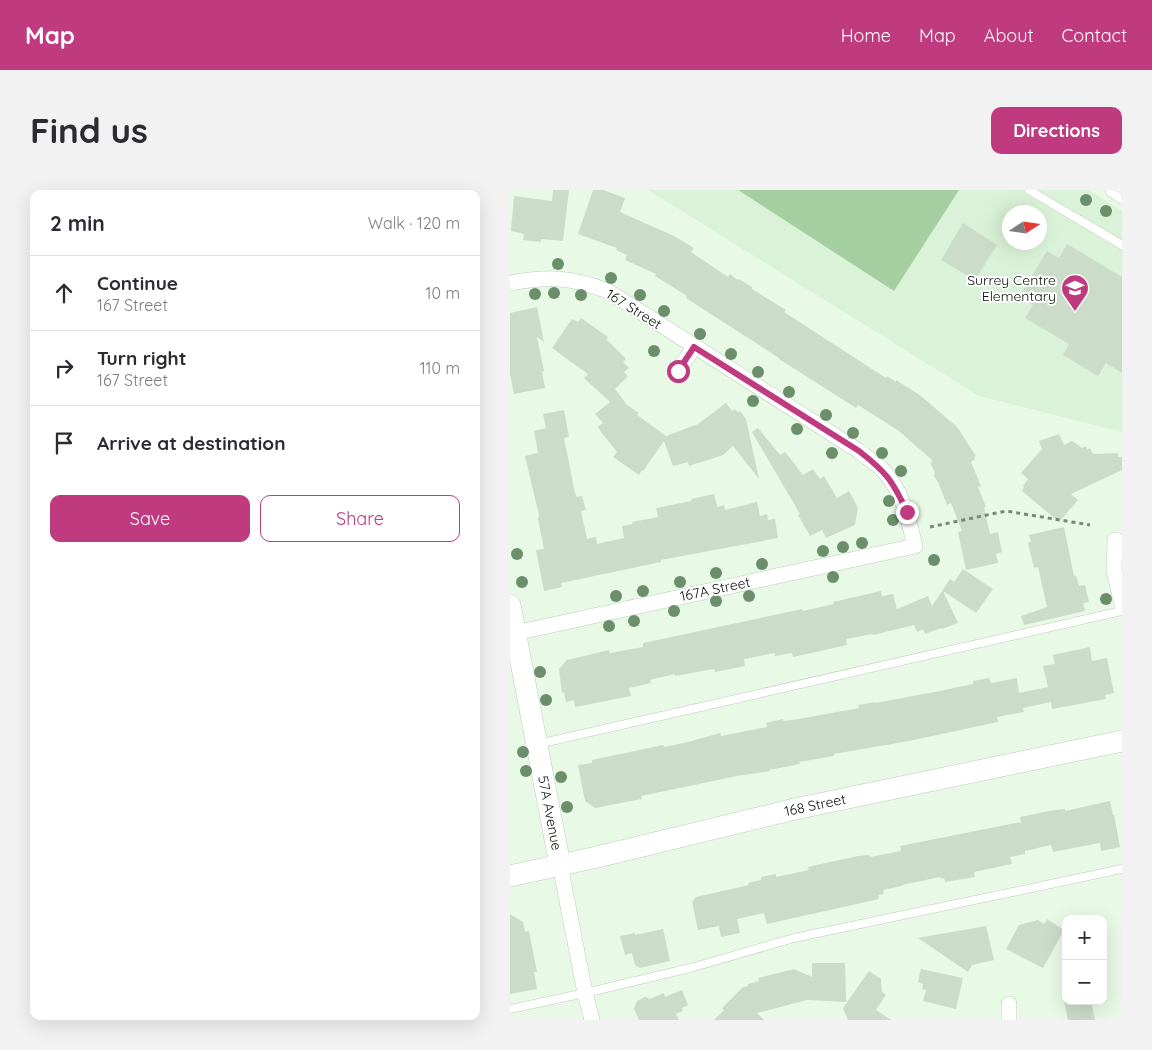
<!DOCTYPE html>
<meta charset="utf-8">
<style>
:root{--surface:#fff;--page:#f2f2f3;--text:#2b2b33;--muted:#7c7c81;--line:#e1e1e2;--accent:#bf3a7f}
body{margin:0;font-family:Quicksand,sans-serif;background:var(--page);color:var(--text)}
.controls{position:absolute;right:15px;bottom:15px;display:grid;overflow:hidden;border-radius:10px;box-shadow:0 5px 20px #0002}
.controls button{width:45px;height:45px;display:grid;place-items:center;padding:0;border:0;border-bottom:1px solid var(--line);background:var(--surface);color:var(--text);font:25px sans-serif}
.compass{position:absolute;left:492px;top:15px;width:45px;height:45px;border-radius:50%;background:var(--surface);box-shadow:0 5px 20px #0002;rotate:78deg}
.stop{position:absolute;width:15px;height:15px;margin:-11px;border:4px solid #bf3a7f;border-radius:50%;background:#fff}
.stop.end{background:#bf3a7f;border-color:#fff;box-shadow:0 1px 5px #0008}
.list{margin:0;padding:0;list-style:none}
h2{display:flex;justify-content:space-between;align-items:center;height:65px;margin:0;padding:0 20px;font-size:21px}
h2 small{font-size:16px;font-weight:400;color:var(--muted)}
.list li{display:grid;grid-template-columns:32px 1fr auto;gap:15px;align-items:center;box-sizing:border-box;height:75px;padding:0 20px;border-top:1px solid var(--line)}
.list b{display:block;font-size:19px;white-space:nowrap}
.list p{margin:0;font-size:16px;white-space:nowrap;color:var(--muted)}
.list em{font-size:16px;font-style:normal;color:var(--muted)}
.actions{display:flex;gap:10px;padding:15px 20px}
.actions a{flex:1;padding:11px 0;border:1px solid var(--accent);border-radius:10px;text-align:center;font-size:18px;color:var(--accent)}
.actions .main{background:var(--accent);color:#fff}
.icon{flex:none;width:28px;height:28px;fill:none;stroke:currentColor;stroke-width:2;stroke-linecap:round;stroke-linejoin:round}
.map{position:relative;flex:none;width:612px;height:830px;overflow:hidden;border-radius:10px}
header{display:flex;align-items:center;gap:30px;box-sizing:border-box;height:70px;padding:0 25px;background:var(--accent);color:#fff}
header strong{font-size:24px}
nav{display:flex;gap:28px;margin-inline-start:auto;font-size:18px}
.intro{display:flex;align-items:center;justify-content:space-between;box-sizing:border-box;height:120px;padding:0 30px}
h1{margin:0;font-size:35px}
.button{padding:12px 22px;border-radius:10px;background:var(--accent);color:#fff;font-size:18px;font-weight:700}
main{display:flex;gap:30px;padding:0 30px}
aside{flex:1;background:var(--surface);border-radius:10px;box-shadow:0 5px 20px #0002}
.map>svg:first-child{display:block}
</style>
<header>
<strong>Map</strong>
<nav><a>Home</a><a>Map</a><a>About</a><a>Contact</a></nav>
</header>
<div class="intro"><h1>Find us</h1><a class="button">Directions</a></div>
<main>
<aside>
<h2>2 min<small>Walk · 120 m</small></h2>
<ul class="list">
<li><svg class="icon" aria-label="ahead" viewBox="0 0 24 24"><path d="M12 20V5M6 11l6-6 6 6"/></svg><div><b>Continue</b><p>167 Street</p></div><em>10 m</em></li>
<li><svg class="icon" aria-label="right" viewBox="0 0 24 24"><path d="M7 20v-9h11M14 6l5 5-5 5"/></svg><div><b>Turn right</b><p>167 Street</p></div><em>110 m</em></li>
<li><svg class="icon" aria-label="arrive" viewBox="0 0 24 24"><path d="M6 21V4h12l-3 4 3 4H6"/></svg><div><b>Arrive at destination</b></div></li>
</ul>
<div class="actions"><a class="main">Save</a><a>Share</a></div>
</aside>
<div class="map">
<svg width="612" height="830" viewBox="0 0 612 830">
<rect width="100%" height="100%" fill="#e8fae6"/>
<path fill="#daf2d7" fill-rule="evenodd" d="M 138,0 L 579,0 L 612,21 L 612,242 L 469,206 ZM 500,22 L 530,22 L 530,52 L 500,52 Z"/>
<path fill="#a5cfa1" d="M 228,0 L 449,0 L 384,101 Z"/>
<g fill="#cbdcc9">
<path d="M 43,0 L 59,0 L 53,51 L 31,49 L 31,52 L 13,50 L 14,44 L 1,41 L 4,6 L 42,11 Z"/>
<path d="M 83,0 L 93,0 L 115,8 L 110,22 L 164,46 L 184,58 L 181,62 L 218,87 L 220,84 L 228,90 L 229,89 L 242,97 L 242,99 L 276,120 L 274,122 L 376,188 L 377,186 L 386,192 L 386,190 L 411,206 L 447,237 L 466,266 L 464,267 L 465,269 L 461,272 L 471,296 L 468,297 L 476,317 L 474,317 L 480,344 L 488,342 L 492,362 L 486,364 L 488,373 L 456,380 L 448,342 L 452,341 L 441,313 L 437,315 L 428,292 L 423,285 L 425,284 L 424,280 L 420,273 L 423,271 L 389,241 L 348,215 L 346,218 L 269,169 L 269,168 L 176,108 L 177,106 L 145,86 L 146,84 L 115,70 L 117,65 L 106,60 L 107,58 L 68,44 Z"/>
<path d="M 453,33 L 487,55 L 465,90 L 431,70 Z"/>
<path d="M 557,54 L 612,87 L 612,183 L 596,173 L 588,186 L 553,165 L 559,154 L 515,128 L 523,115 L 509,107 L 537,61 L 549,68 Z"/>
<path d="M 27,117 L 34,152 L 27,147 L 34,181 L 32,182 L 35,198 L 4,204 L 0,184 L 0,123 Z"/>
<path d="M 71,128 L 98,147 L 97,150 L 116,169 L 113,172 L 119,178 L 114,182 L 118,186 L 105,199 L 117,215 L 129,223 L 127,225 L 156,246 L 188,234 L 216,213 L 222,221 L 225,219 L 228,222 L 230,221 L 236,229 L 249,289 L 223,256 L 213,265 L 179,276 L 178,272 L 163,276 L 154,251 L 133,281 L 132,280 L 129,285 L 103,267 L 107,262 L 91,242 L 88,237 L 93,233 L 85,224 L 100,212 L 74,188 L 78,184 L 42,158 L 62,129 L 68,132 Z"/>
<path d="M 54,220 L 59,247 L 54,248 L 65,303 L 67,307 L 72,306 L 76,320 L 71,321 L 77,349 L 86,347 L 87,354 L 114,348 L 112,336 L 123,334 L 122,332 L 148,327 L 146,318 L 182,311 L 181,309 L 204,304 L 207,317 L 214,315 L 215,320 L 247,312 L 250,326 L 257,324 L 258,330 L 265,329 L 268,348 L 151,370 L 151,372 L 51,393 L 52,397 L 34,401 L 26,360 L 34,359 L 28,329 L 29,325 L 15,266 L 28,263 L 24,241 L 36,238 L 33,224 Z"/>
<path d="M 248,238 L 270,265 L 275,262 L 293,285 L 303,279 L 310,289 L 314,286 L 327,308 L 339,301 L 348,318 L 345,335 L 316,348 L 312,340 L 300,346 L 288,325 L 290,324 L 242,242 Z"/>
<path d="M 549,244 L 554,255 L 562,251 L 572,258 L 576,256 L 577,260 L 580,258 L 583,264 L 608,263 L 608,267 L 612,267 L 612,280 L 561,304 L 568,310 L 549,332 L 512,301 L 514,297 L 513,296 L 518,289 L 511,283 L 532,259 L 529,251 Z"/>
<path d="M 554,337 L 564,386 L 566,385 L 569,396 L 575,395 L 579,412 L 573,413 L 575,421 L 514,435 L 511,426 L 537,417 L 528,377 L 524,378 L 518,353 L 521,352 L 519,345 Z"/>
<path d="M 453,379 L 483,399 L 466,423 L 433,401 L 448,433 L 432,439 L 431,438 L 415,444 L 413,439 L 407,442 L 404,435 L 363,445 L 362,444 L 336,449 L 337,455 L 283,467 L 282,463 L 265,466 L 265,463 L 234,469 L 235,476 L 205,482 L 204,479 L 165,486 L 165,484 L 140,490 L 141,493 L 119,498 L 121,506 L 65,517 L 64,510 L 56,512 L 54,502 L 52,503 L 49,479 L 57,470 L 99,460 L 100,463 L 133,457 L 133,453 L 292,419 L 293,421 L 324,414 L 323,412 L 371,401 L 372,406 L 383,404 L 387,419 L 418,406 L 422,416 L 440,389 L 444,392 Z"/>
<path d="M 580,457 L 582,471 L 597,468 L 604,503 L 595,505 L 596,509 L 542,519 L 541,512 L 513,518 L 514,522 L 487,527 L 488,532 L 399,551 L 324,564 L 324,566 L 289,572 L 290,574 L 259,580 L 260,581 L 227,586 L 131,606 L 132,609 L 85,618 L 75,611 L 68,575 L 82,573 L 82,570 L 153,555 L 154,557 L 178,552 L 210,543 L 211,546 L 257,537 L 256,533 L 273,529 L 273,531 L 289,529 L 349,518 L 348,515 L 365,512 L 365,513 L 425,502 L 463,494 L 463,491 L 479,488 L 481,493 L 507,488 L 509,503 L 538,497 L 533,476 L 545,474 L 543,465 Z"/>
<path d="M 600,611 L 603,625 L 604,625 L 610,657 L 591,661 L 590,653 L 543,662 L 541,655 L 515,661 L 515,664 L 500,667 L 502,674 L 464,682 L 465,687 L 435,692 L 434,688 L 431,689 L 430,687 L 392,695 L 392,696 L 373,700 L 374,704 L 368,705 L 369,709 L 257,734 L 254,723 L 227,729 L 230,743 L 211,747 L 209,736 L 188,740 L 182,712 L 186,707 L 239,695 L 238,693 L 251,690 L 251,687 L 266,684 L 266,687 L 299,680 L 298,677 L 302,676 L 348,666 L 359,665 L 360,667 L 391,661 L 390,656 L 511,632 L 510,627 L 544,620 L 555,619 L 555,621 Z"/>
<path d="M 0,724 L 13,732 L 15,742 L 19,741 L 27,782 L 24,782 L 27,799 L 0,804 Z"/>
<path d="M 537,729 L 554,740 L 533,778 L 496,759 L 509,735 L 528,730 L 534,734 Z"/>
<path d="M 476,736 L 484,770 L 462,775 L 458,782 L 408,748 Z"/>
<path d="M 153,739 L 160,771 L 130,778 L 125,775 L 122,763 L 115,765 L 110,746 L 125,743 L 125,745 Z"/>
<path d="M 302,773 L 335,773 L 336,812 L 297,810 L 247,823 L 254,830 L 204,830 L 214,820 L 212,818 L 233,797 L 238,796 L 238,794 L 249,791 L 248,788 L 284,779 L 302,787 Z"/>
<path d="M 411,779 L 453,788 L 446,819 L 413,811 L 416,800 L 412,799 L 413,794 L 408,792 Z"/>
<path d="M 359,781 L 371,789 L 372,802 L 376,805 L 366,820 L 381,830 L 338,830 L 333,818 Z"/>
<path d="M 172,800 L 178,815 L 172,818 L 173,821 L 166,824 L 169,830 L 129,830 L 124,819 L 127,811 L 135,807 L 140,809 L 154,803 L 155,807 Z"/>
<path d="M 554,811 L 581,811 L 585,830 L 558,830 Z"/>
</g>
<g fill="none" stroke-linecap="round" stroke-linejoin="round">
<g stroke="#bccdba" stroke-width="9">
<g id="lane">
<path d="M 519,0 L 612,55"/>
<path d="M 28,554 L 612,421"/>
<path d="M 0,819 L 75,803 L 184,777 L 284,748 L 612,679"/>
</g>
</g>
<g stroke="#bccdba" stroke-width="16">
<g id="street">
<path d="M 603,0 L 612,6"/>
<path d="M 0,93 C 39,86 61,87 98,101 L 349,261 C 356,267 364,272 371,278 C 392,299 398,327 405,356 L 5,443"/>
<path d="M 168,181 L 184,157"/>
<path d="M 612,353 L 605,350 L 604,380 L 612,415"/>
<path d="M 50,675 L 75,803 L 82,830"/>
<path d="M 499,830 L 499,814"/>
</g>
</g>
<g stroke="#bccdba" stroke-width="22">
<g id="secondary">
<path d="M 0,415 L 50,675"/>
<path d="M 0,686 L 87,667 L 285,619 L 612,551"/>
</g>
</g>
<path stroke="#7a8679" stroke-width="3" stroke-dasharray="4 4" stroke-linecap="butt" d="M 420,337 L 496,321 L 580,335"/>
<use href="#lane" stroke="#fff" stroke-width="8"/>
<use href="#street" stroke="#fff" stroke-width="15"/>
<use href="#secondary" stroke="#fff" stroke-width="21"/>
</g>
<g fill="#6b8f6a">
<circle cx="576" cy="10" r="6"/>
<circle cx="596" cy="21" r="6"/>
<circle cx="48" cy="74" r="6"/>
<circle cx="101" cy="88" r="6"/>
<circle cx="44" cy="103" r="6"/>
<circle cx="25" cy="104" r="6"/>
<circle cx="71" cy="105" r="6"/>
<circle cx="130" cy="105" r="6"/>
<circle cx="154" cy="121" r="6"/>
<circle cx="190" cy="144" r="6"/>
<circle cx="144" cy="161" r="6"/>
<circle cx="221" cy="164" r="6"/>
<circle cx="248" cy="182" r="6"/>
<circle cx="279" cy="202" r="6"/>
<circle cx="243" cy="211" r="6"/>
<circle cx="316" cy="225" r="6"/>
<circle cx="287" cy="239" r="6"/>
<circle cx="343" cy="243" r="6"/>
<circle cx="322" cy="263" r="6"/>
<circle cx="372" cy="263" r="6"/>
<circle cx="391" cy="281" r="6"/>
<circle cx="379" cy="311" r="6"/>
<circle cx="383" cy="330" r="6"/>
<circle cx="352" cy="353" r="6"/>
<circle cx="333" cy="357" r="6"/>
<circle cx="313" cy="361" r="6"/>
<circle cx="7" cy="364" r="6"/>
<circle cx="424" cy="370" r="6"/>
<circle cx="252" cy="374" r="6"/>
<circle cx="206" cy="383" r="6"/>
<circle cx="323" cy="387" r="6"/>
<circle cx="12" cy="392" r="6"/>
<circle cx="170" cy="392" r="6"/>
<circle cx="133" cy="401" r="6"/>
<circle cx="106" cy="406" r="6"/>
<circle cx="239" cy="406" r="6"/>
<circle cx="596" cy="409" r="6"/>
<circle cx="206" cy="411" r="6"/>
<circle cx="164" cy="421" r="6"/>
<circle cx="124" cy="431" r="6"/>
<circle cx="99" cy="436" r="6"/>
<circle cx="30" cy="482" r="6"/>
<circle cx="36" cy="510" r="6"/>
<circle cx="13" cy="562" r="6"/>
<circle cx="16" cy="581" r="6"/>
<circle cx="51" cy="587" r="6"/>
<circle cx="57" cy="617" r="6"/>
</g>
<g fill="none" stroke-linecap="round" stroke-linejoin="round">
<path stroke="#bf3a7f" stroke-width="6" d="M 168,181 L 184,157 L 349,261 C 376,282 383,291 397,322"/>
</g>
<defs>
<g id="school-pin" transform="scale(1.4375)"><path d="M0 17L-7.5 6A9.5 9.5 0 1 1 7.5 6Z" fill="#bf3a7f" stroke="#fff"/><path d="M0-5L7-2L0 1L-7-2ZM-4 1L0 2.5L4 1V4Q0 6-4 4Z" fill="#fff"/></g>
</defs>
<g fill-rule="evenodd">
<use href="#school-pin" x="565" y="98"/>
</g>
<g text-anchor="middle" stroke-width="4" stroke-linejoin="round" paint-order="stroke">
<g font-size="14" fill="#0b110a" stroke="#fff" text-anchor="end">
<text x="546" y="95">Surrey Centre<tspan x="546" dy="16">Elementary</tspan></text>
</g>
<g font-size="14" fill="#0b110a" stroke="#fff">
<text transform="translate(124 119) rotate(32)" y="5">167 Street</text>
<text transform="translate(205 399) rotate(-12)" y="5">167A Street</text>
<text transform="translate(305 615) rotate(-12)" y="5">168 Street</text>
<text transform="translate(40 623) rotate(79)" y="5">57A Avenue</text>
</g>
</g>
</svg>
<div class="controls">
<button>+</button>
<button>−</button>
</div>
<svg class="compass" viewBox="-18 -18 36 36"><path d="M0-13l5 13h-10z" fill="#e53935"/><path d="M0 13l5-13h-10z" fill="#7c7c81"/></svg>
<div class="stop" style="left:168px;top:181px"></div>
<div class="stop end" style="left:397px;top:322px"></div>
</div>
</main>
